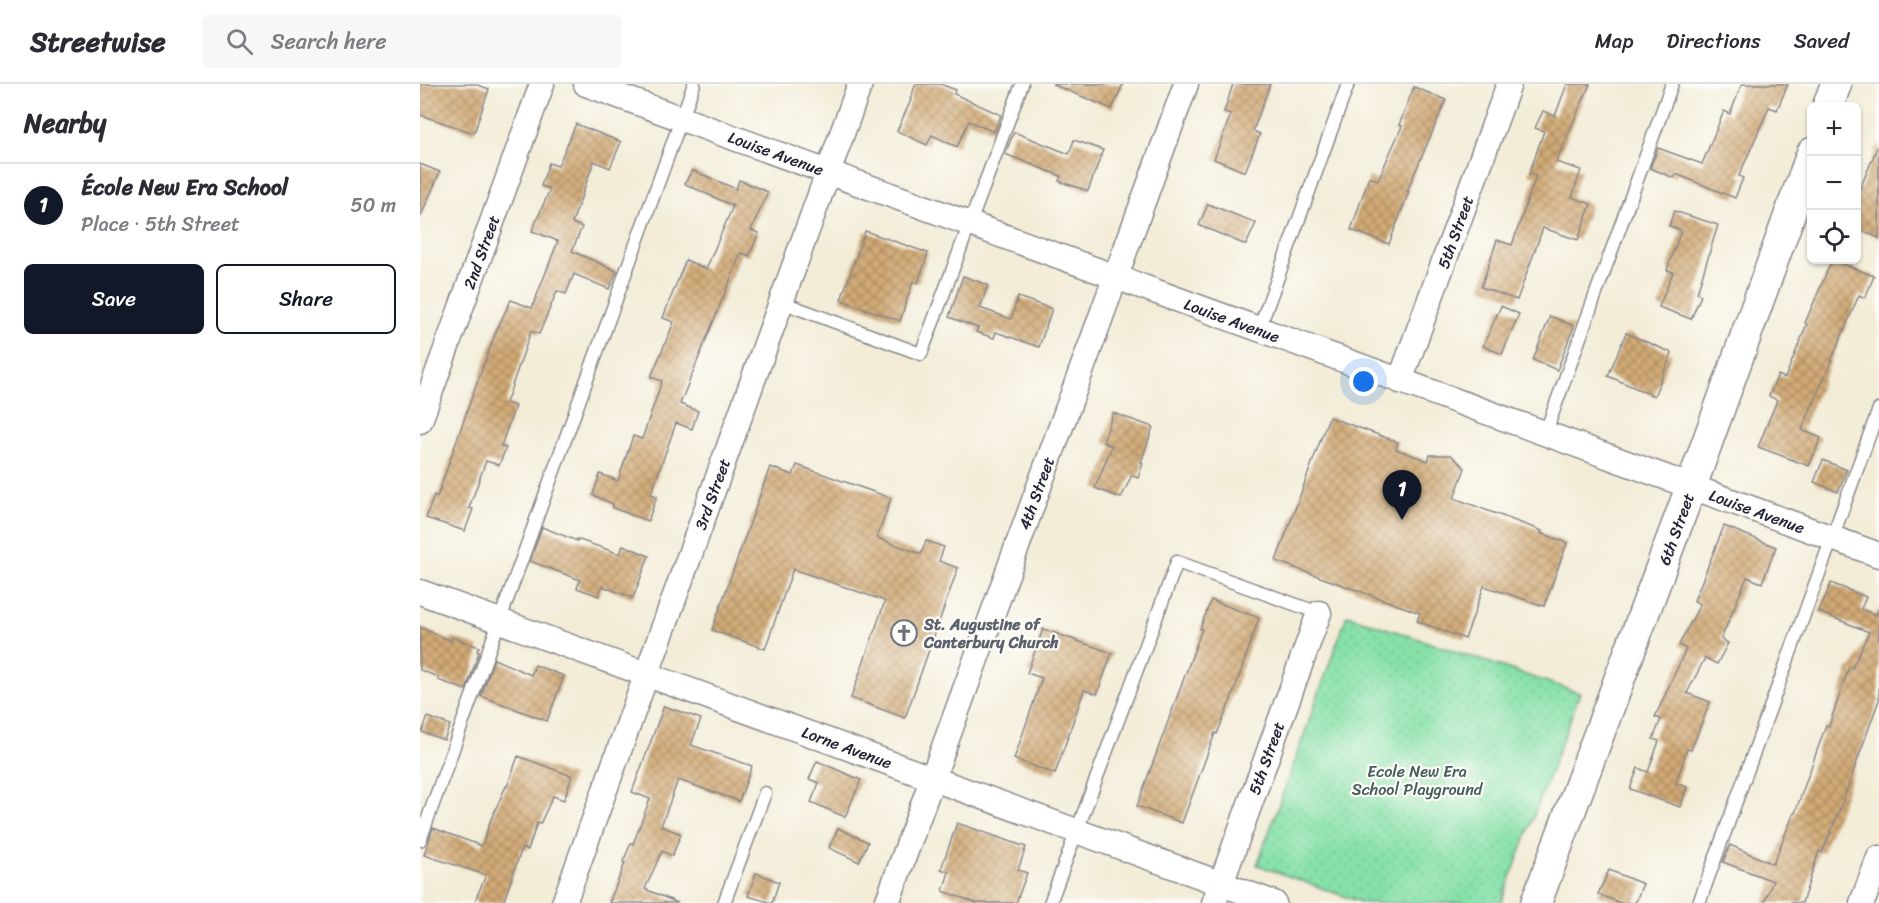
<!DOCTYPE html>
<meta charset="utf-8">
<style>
:root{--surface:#fff;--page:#f7f7f7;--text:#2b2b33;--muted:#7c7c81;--line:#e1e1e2;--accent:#111827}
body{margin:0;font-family:Sriracha,sans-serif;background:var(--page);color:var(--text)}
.controls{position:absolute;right:18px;top:18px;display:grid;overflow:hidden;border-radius:9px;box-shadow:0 2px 4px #0004}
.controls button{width:54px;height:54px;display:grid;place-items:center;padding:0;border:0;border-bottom:2px solid var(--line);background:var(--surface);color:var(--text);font:30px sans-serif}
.you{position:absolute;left:944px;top:298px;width:21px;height:21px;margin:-15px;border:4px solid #fff;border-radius:50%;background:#1a73e8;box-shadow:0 0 0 9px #1a73e833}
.badge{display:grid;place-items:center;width:39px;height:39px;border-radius:50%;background:var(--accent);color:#fff;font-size:20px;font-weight:700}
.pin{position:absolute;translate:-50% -50px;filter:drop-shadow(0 2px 3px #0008)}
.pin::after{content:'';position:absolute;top:32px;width:21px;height:18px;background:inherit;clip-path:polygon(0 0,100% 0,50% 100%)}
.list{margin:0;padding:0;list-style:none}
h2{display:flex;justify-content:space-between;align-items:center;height:78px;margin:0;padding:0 24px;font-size:26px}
h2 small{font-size:20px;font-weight:400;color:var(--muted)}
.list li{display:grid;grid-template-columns:39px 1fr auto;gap:18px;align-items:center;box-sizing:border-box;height:84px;padding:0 24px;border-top:2px solid var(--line)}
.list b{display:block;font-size:22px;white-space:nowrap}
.list p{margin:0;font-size:20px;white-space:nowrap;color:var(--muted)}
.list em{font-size:20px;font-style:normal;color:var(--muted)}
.actions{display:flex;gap:12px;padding:18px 24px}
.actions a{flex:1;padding:14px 0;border:2px solid var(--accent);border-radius:9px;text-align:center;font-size:21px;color:var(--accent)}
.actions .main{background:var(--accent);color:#fff}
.icon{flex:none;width:33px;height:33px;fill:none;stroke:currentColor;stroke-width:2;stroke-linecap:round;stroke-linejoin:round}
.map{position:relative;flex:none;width:1459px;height:819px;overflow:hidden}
header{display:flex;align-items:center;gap:36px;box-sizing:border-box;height:84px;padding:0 30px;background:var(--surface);border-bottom:2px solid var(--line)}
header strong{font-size:28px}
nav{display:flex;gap:33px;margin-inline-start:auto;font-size:21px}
.search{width:420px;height:54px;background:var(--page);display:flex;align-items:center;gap:15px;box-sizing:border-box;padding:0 21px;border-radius:9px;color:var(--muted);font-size:22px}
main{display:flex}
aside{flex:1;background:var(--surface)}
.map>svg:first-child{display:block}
</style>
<header>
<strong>Streetwise</strong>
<div class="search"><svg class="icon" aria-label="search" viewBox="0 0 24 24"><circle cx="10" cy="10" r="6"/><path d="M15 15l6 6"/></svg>Search here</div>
<nav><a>Map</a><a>Directions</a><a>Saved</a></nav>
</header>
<main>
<aside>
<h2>Nearby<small></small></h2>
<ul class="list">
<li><span class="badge">1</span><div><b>École New Era School</b><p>Place · 5th Street</p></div><em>50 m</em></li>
</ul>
<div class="actions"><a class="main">Save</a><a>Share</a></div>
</aside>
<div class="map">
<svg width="1459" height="819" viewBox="0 0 1459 819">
<defs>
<pattern id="park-dots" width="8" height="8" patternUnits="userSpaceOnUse" patternTransform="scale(1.5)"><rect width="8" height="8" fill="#86e1a7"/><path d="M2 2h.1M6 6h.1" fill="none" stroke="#73c191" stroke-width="1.8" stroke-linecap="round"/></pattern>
<pattern id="building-cross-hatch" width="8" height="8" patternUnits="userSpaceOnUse" patternTransform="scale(1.5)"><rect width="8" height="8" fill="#d2aa76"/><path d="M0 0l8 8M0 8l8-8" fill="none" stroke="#aa8a62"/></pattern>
</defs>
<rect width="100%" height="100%" fill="#fdfcf7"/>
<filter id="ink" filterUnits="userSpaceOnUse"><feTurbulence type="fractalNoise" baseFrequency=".0167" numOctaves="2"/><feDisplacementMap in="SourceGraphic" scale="12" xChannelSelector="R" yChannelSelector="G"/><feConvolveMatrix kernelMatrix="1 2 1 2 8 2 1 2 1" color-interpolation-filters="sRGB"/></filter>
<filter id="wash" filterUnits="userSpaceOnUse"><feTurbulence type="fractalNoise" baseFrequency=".008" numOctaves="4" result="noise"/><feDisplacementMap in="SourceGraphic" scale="24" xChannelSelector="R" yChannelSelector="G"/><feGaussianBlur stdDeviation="1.35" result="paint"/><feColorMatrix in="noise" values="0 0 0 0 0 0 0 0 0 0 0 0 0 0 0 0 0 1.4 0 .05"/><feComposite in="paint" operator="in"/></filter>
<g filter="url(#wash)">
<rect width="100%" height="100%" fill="#f3edd8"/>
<path fill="url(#park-dots)" stroke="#548271" stroke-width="1.5" d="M 927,531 L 1160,609 L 1081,819 L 943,819 L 837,781 Z"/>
<g id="blocks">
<g fill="url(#building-cross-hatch)">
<path d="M 0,0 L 55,0 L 69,5 L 54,49 L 0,31 Z"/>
<path d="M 496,0 L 520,0 L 536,6 L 534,10 L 581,31 L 574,48 L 549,37 L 537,63 L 512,51 L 507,61 L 477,47 L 491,16 L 490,15 Z"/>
<path d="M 632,0 L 703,0 L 692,25 Z"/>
<path d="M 813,0 L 850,0 L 833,47 L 840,50 L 825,88 L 794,75 L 811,30 L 804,28 Z"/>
<path d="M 1147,0 L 1170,0 L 1136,78 L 1161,86 L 1152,113 L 1171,120 L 1158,156 L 1123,144 L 1097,216 L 1061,203 L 1077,156 L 1092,161 L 1116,92 L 1109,90 L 1124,47 L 1115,44 L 1123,27 L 1135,32 Z"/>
<path d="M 1322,0 L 1368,0 L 1357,26 L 1349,23 L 1319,92 L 1323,94 L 1315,114 L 1256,90 L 1254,94 L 1230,84 L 1238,64 L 1282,80 L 1304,27 L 1310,30 Z"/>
<path d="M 994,3 L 1026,16 L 987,107 L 989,107 L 969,160 L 931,146 L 949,93 L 958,96 L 982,42 L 979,41 Z"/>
<path d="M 156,40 L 201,58 L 190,84 L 174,77 L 152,139 L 162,143 L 152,167 L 197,187 L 189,205 L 154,190 L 146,210 L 137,207 L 119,250 L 111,247 L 86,319 L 95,322 L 81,362 L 86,364 L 79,381 L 66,377 L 49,424 L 53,425 L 45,447 L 6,434 L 14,411 L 17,413 L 54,307 L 77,245 L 91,216 L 112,224 L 138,157 L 112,147 L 130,105 L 121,102 L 129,79 L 138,82 Z"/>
<path d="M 594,48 L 649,70 L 654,56 L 683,66 L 668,107 L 639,97 L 641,92 L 585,70 Z"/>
<path d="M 1459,59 L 1459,154 L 1437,144 L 1437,112 Z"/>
<path d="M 0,80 L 20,88 L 0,134 Z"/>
<path d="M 272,86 L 316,105 L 319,96 L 348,108 L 331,146 L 339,149 L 329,172 L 321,169 L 260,320 L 278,327 L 272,345 L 256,339 L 231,410 L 237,412 L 228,437 L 193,424 L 193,420 L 173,411 L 180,390 L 198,397 L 213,352 L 222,355 L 242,297 L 231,293 L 254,238 L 243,234 L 249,218 L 266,176 L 286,185 L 313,122 L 265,100 Z"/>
<path d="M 788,120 L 836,139 L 826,161 L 779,141 Z"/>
<path d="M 1254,127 L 1298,141 L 1277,209 L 1281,211 L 1271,235 L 1239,223 L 1253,188 L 1247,186 L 1261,146 L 1249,142 Z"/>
<path d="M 445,147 L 508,169 L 498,199 L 493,197 L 480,237 L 421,216 Z"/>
<path d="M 1412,176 L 1454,192 L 1445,214 L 1439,211 L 1382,346 L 1401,354 L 1389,382 L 1338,363 L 1357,316 L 1349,312 L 1358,291 L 1365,294 L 1387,240 L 1385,239 Z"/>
<path d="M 543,192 L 568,201 L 560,224 L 591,235 L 598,213 L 632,225 L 619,263 L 576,248 L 574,254 L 556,248 L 558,244 L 529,233 Z"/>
<path d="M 1081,222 L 1099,230 L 1082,270 L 1063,262 Z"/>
<path d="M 1130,232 L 1154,242 L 1137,286 L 1113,276 Z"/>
<path d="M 1206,249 L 1252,269 L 1234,312 L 1188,292 Z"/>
<path d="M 693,329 L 733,343 L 721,378 L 723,379 L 718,394 L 712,391 L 701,414 L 675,404 L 692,362 L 683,358 Z"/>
<path d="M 909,333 L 978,358 L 976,365 L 1008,377 L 1010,371 L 1031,371 L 1045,384 L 1034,414 L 1122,447 L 1121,449 L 1147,459 L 1124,522 L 1064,502 L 1045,555 L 997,537 L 1000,529 L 856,477 Z"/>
<path d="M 1403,376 L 1427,386 L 1418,408 L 1394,398 Z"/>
<path d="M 377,381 L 471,414 L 457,454 L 501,470 L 506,457 L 524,463 L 519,477 L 538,484 L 485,634 L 431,614 L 465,517 L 373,485 L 345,565 L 292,546 L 350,383 L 373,391 Z"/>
<path d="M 1304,442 L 1356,463 L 1342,499 L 1327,493 L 1301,555 L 1308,559 L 1297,580 L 1285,574 L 1267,609 L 1290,618 L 1271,666 L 1267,665 L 1256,699 L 1267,703 L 1260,723 L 1210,705 L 1218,684 L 1228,688 L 1239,657 L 1233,655 L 1241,635 L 1235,633 L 1266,565 L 1259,561 L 1280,520 L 1274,517 Z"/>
<path d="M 122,443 L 157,457 L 157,455 L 200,470 L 203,461 L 229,472 L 213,514 L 182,502 L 179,512 L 157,504 L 160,496 L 110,477 Z"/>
<path d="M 1411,499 L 1446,513 L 1441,525 L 1456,531 L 1459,524 L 1459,616 L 1418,730 L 1402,769 L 1399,767 L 1382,819 L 1344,819 L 1353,797 L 1303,778 L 1310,761 L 1353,780 L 1374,729 L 1375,729 L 1406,641 L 1409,642 L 1429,583 L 1432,584 L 1449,548 L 1399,528 Z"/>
<path d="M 791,516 L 839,534 L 813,610 L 797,650 L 795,649 L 762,739 L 717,722 L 782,545 L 780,545 Z"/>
<path d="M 0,543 L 31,557 L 32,553 L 59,563 L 57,567 L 59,568 L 46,606 L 18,596 L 18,593 L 0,586 Z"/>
<path d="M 623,545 L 692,569 L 677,610 L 664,606 L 635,690 L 594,675 L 622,594 L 607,589 Z"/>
<path d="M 74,575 L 111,591 L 115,581 L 144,592 L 127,637 L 61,612 Z"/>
<path d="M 244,622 L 281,635 L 271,661 L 332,682 L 319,717 L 258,696 L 241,742 L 261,750 L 252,772 L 242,767 L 225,805 L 258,819 L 189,819 L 205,779 L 203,778 L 211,759 L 213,760 L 230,715 L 212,708 Z"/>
<path d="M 8,633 L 30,641 L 24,656 L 2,648 Z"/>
<path d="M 98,672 L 152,692 L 144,716 L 133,712 L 120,740 L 117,739 L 108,766 L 102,764 L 83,819 L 54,819 L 66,791 L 4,771 L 13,744 L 62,762 L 71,735 L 86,702 L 87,703 Z"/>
<path d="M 397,677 L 441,696 L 425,733 L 391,718 L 399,699 L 389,695 Z"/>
<path d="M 537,739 L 606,763 L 598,786 L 607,789 L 596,819 L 556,819 L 523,807 L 529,788 L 521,785 Z"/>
<path d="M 418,744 L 448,758 L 439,778 L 409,764 Z"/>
<path d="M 1189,786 L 1223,800 L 1215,819 L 1200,819 L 1178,810 Z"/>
<path d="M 336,789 L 359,798 L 352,819 L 328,812 Z"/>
</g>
</g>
</g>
<g filter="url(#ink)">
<use href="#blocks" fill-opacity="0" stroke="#8a888a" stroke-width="1.5"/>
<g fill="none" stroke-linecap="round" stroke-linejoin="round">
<g stroke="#8a888a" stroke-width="15">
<g id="service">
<path d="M 361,218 L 501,270 L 602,0"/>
<path d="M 839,245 L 928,0"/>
<path d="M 1125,350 L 1252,0"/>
<path d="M 0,756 L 274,0"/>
<path d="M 304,819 L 345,709"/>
<path d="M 630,819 L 757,478 L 899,529"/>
<path d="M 1279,819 L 1459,325"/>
</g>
</g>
<g stroke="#8a888a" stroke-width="27">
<g id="minor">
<path d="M 166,0 L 1459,471"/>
<path d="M 980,297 L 1089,0"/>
<path d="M 0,337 L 122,0"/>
<path d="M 0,508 L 854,819"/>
<path d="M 144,819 L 440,0"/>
<path d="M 467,819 L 766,0"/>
<path d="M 794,819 L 899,529"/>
<path d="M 1442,819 L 1459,774"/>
</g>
</g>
<g stroke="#8a888a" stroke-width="33">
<g id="tertiary">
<path d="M 1408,22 L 1416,0"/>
<path d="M 1116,819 L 1271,403 L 1392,69"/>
</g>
</g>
<use href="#service" stroke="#fff" stroke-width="12"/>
<use href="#minor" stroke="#fff" stroke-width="24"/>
<use href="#tertiary" stroke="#fff" stroke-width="30"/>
</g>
</g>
<defs>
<g id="church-ring" transform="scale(1.35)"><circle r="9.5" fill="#fdfcf7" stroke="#6b7280" stroke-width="1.5"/><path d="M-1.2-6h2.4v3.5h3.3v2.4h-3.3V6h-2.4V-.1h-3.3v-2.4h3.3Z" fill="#6b7280"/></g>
</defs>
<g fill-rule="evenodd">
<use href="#church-ring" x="484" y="549"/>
</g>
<g text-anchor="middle" stroke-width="4.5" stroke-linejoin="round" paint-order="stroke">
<g font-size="16" fill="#22223b" stroke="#fdfcf7">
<text transform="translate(356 69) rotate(20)" y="6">Louise Avenue</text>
<text transform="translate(1035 148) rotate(-70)" y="6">5th Street</text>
<text transform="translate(61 168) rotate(-70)" y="6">2nd Street</text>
<text transform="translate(812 236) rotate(20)" y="6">Louise Avenue</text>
<text transform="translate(616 409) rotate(-70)" y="6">4th Street</text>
<text transform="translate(292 410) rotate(-70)" y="6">3rd Street</text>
<text transform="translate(1337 427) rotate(20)" y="6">Louise Avenue</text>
<text transform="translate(1256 445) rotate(-70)" y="6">6th Street</text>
<text transform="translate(427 663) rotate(20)" y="6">Lorne Avenue</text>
<text transform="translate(846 674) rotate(-70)" y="6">5th Street</text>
</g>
<g font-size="16" font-weight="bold" fill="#5b616d" stroke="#fdfcf7" text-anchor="start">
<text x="504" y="546">St. Augustine of<tspan x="504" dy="18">Canterbury Church</tspan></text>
</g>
<g font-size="16" fill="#405b5b" stroke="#fdfcf7">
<text x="997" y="693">Ecole New Era<tspan x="997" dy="18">School Playground</tspan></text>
</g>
</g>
</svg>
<div class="controls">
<button>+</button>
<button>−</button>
<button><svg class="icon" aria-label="locate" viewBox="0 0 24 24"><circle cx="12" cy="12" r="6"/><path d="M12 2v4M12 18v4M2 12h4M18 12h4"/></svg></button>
</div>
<div class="you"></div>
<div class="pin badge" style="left:982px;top:436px">1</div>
</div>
</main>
